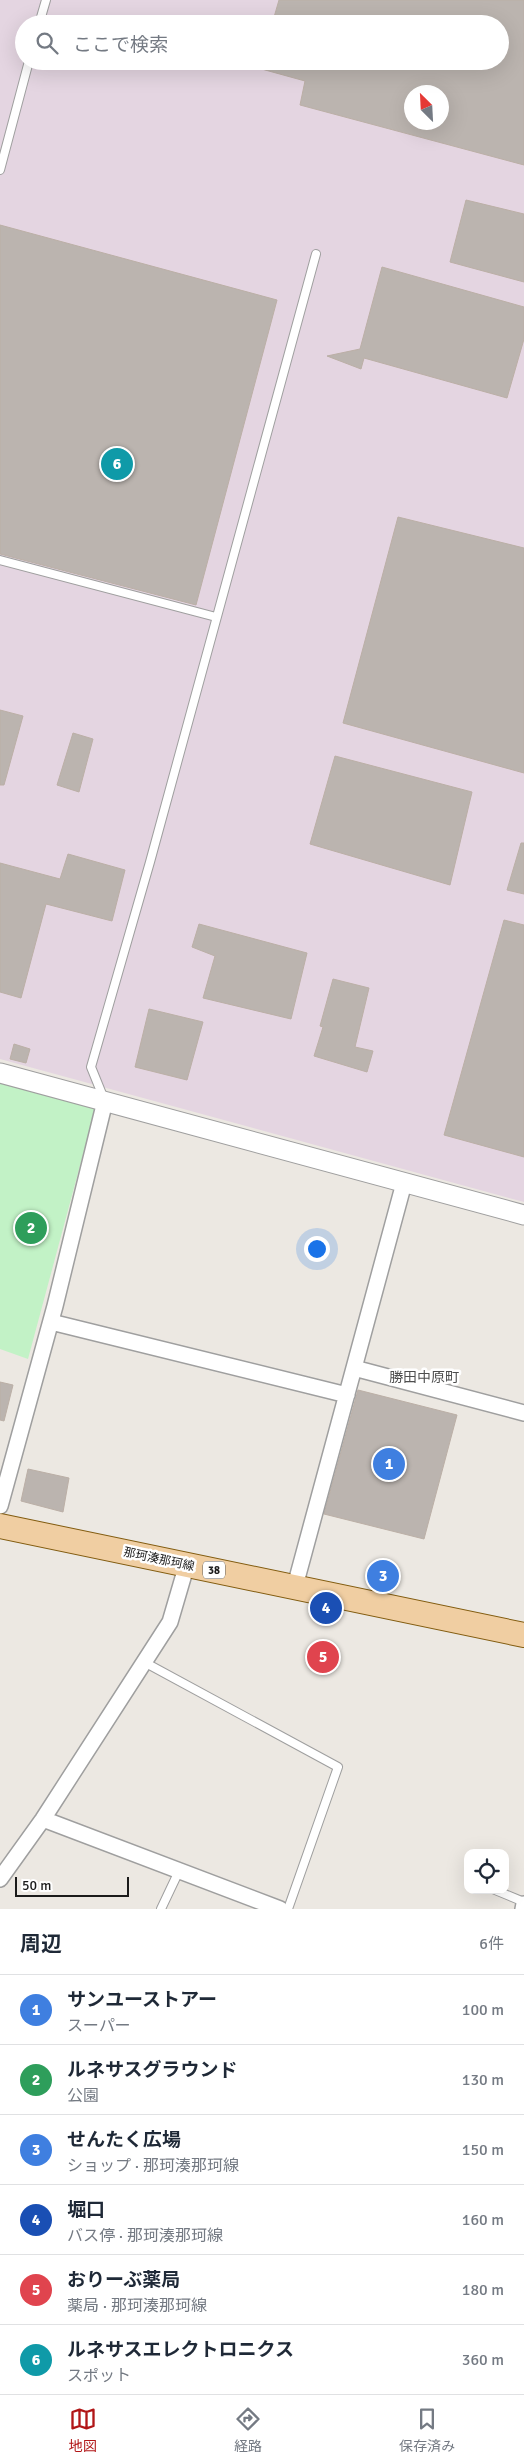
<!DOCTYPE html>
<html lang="ja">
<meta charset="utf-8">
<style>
:root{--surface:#fff;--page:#f2f2f3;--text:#1f2937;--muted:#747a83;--line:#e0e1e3;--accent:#b11617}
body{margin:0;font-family:Signika,"Noto Sans JP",sans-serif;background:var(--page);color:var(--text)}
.controls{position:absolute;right:15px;bottom:15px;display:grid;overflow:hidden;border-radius:10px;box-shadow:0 5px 20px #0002}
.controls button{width:45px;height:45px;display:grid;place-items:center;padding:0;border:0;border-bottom:1px solid var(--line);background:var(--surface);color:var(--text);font:25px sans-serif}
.compass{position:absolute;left:404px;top:85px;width:45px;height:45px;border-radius:50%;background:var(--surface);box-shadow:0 5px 20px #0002;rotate:336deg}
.scale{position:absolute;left:15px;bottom:12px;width:114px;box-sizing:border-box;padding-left:5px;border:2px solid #1b1b1b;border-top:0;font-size:14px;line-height:18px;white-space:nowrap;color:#1b1b1b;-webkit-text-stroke:4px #fff;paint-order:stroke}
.you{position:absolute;left:316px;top:1248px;width:18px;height:18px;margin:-12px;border:4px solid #fff;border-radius:50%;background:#1a73e8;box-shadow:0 0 0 8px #1a73e833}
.badge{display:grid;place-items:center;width:32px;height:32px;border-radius:50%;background:var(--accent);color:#fff;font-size:16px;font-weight:700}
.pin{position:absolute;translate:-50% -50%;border:2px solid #fff;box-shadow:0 1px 5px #0006}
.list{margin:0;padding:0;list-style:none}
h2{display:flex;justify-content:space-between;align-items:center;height:65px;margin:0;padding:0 20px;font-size:21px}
h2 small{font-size:16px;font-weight:400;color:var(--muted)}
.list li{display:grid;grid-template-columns:32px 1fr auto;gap:15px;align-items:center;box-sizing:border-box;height:70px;padding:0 20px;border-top:1px solid var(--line)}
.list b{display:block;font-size:19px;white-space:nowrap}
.list p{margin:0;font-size:16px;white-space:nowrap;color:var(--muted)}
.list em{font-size:16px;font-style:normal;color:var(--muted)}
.icon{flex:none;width:28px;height:28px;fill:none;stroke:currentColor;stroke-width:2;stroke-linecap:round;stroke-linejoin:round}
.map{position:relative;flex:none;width:524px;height:1909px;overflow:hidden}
.search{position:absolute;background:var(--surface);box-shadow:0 5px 20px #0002;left:15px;right:15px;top:15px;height:55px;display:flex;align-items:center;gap:12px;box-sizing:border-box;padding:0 18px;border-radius:28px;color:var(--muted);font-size:19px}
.sheet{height:485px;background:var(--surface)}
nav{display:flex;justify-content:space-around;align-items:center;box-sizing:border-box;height:70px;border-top:1px solid var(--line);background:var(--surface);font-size:14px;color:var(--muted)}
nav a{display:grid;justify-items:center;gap:2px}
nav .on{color:var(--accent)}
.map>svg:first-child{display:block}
.industrial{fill:#e4d5e1;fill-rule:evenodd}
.park{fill:#c2f2c6}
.building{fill:#bbb4af;stroke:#bbafa6;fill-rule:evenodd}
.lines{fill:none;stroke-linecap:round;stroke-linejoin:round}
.service-casing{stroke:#9f9f9f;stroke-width:10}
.minor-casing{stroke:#9f9f9f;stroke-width:18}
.tertiary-casing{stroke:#9f9f9f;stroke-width:21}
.primary-casing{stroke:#825c10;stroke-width:26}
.service{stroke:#fff;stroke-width:8}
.minor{stroke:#fff;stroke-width:15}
.tertiary{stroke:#fff;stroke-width:19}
.primary{stroke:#f0cea2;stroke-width:24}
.labels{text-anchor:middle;stroke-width:5;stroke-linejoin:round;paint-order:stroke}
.shield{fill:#fff;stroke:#5f5f5f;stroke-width:1}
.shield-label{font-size:11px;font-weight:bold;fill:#1b1b1b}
.street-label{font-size:12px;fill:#1b1b1b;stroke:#fff}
.neighbourhood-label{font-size:14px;fill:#4e4e4e;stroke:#fff}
</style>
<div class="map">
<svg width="524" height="1909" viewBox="0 0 524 1909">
<rect width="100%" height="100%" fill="#ece8e2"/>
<path class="industrial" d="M0,0H524V1202L0,1059ZM24,24H500V61H24ZM412,92H442V122H412Z"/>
<path class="park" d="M0,1081L96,1106L28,1359L0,1349Z"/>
<path class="building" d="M279,0H524V165L300,105L305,81L247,65V61H500V24H272ZM412,92H442V122H412Z
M466,200L524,214V282L450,262Z
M0,225L277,300L196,605L0,554Z
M382,267L524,307V339L507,398L364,358L361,369L327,356L360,349Z
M398,517L524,548V773L343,723Z
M0,710L23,716L4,785H0Z
M73,733L93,739L79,792L57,785Z
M335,756L472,792L450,885L310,844Z
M521,843H524V894L507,890Z
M68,854L125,870L112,921L46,904L21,998L0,992V863L60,879Z
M504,920L524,925V1157L444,1135Z
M199,924L307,953L291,1019L203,998L215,956L192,947Z
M333,979L369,988L355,1047L373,1051L367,1072L314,1056L323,1027L320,1026Z
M149,1009L203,1022L187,1080L135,1067Z
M14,1044L30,1049L26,1063L10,1059Z
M0,1382L13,1385L4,1421L0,1420Z
M358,1390L457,1415L424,1539L324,1514Z
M28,1469L69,1478L63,1512L21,1501Z"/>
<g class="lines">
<defs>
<path id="service" d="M39,24L46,0
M0,170L29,61
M0,560L216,617
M104,1099L91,1067L150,862L316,254
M144,1662L338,1767L288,1909
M495,1890L524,1902
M161,1909L179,1871"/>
<path id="minor" d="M51,1322L347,1395
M354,1368L524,1413
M0,1506L55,1306L105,1101
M295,1586L404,1183
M43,1819L280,1909
M0,1879L43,1819L170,1622L187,1564
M523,1909L524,1904"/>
<path id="tertiary" d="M0,1073L524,1215"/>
<path id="primary" d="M0,1526L524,1635"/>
</defs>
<use href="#service" class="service-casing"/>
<use href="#minor" class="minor-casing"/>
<use href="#tertiary" class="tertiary-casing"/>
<use href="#primary" class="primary-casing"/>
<use href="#service" class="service"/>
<use href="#minor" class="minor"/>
<use href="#tertiary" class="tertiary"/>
<use href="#primary" class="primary"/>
</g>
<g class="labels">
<rect class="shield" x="203" y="1561.5" width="22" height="17" rx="4"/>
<g class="shield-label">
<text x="214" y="1574">38</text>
</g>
<g class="street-label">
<text transform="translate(159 1559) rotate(12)" y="4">那珂湊那珂線</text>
</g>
<g class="neighbourhood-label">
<text x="424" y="1382">勝田中原町</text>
</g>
</g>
</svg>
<div class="controls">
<button><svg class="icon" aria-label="locate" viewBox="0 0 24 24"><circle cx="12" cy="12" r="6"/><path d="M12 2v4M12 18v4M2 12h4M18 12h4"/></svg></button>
</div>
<svg class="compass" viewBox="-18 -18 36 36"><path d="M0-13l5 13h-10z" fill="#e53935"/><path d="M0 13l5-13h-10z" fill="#747a83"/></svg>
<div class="scale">50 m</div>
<div class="you"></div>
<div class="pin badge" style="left:389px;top:1464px;background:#3f7fe0">1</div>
<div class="pin badge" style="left:31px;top:1228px;background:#2e9e5b">2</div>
<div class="pin badge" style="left:383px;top:1576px;background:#3f7fe0">3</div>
<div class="pin badge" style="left:326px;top:1608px;background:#1a4fb4">4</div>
<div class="pin badge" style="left:323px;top:1657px;background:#e0444e">5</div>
<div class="pin badge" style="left:117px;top:464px;background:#0f9aa8">6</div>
<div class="search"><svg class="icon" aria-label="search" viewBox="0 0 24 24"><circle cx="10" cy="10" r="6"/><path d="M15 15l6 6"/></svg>ここで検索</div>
</div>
<section class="sheet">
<h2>周辺<small>6件</small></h2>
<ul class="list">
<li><span class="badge" style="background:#3f7fe0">1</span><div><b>サンユーストアー</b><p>スーパー</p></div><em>100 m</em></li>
<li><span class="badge" style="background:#2e9e5b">2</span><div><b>ルネサスグラウンド</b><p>公園</p></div><em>130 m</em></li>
<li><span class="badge" style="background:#3f7fe0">3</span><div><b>せんたく広場</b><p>ショップ · 那珂湊那珂線</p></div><em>150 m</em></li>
<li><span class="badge" style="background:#1a4fb4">4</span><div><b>堀口</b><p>バス停 · 那珂湊那珂線</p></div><em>160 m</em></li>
<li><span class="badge" style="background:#e0444e">5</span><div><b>おりーぶ薬局</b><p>薬局 · 那珂湊那珂線</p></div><em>180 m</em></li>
<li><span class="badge" style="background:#0f9aa8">6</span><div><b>ルネサスエレクトロニクス</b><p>スポット</p></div><em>360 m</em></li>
</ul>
</section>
<nav>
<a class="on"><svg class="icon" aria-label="map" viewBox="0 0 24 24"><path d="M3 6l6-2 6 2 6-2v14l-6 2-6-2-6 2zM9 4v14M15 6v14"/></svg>地図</a>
<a><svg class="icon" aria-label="directions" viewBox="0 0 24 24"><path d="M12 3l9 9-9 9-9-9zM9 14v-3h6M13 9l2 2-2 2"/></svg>経路</a>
<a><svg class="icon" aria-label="saved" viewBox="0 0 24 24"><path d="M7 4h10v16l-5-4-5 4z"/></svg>保存済み</a>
</nav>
